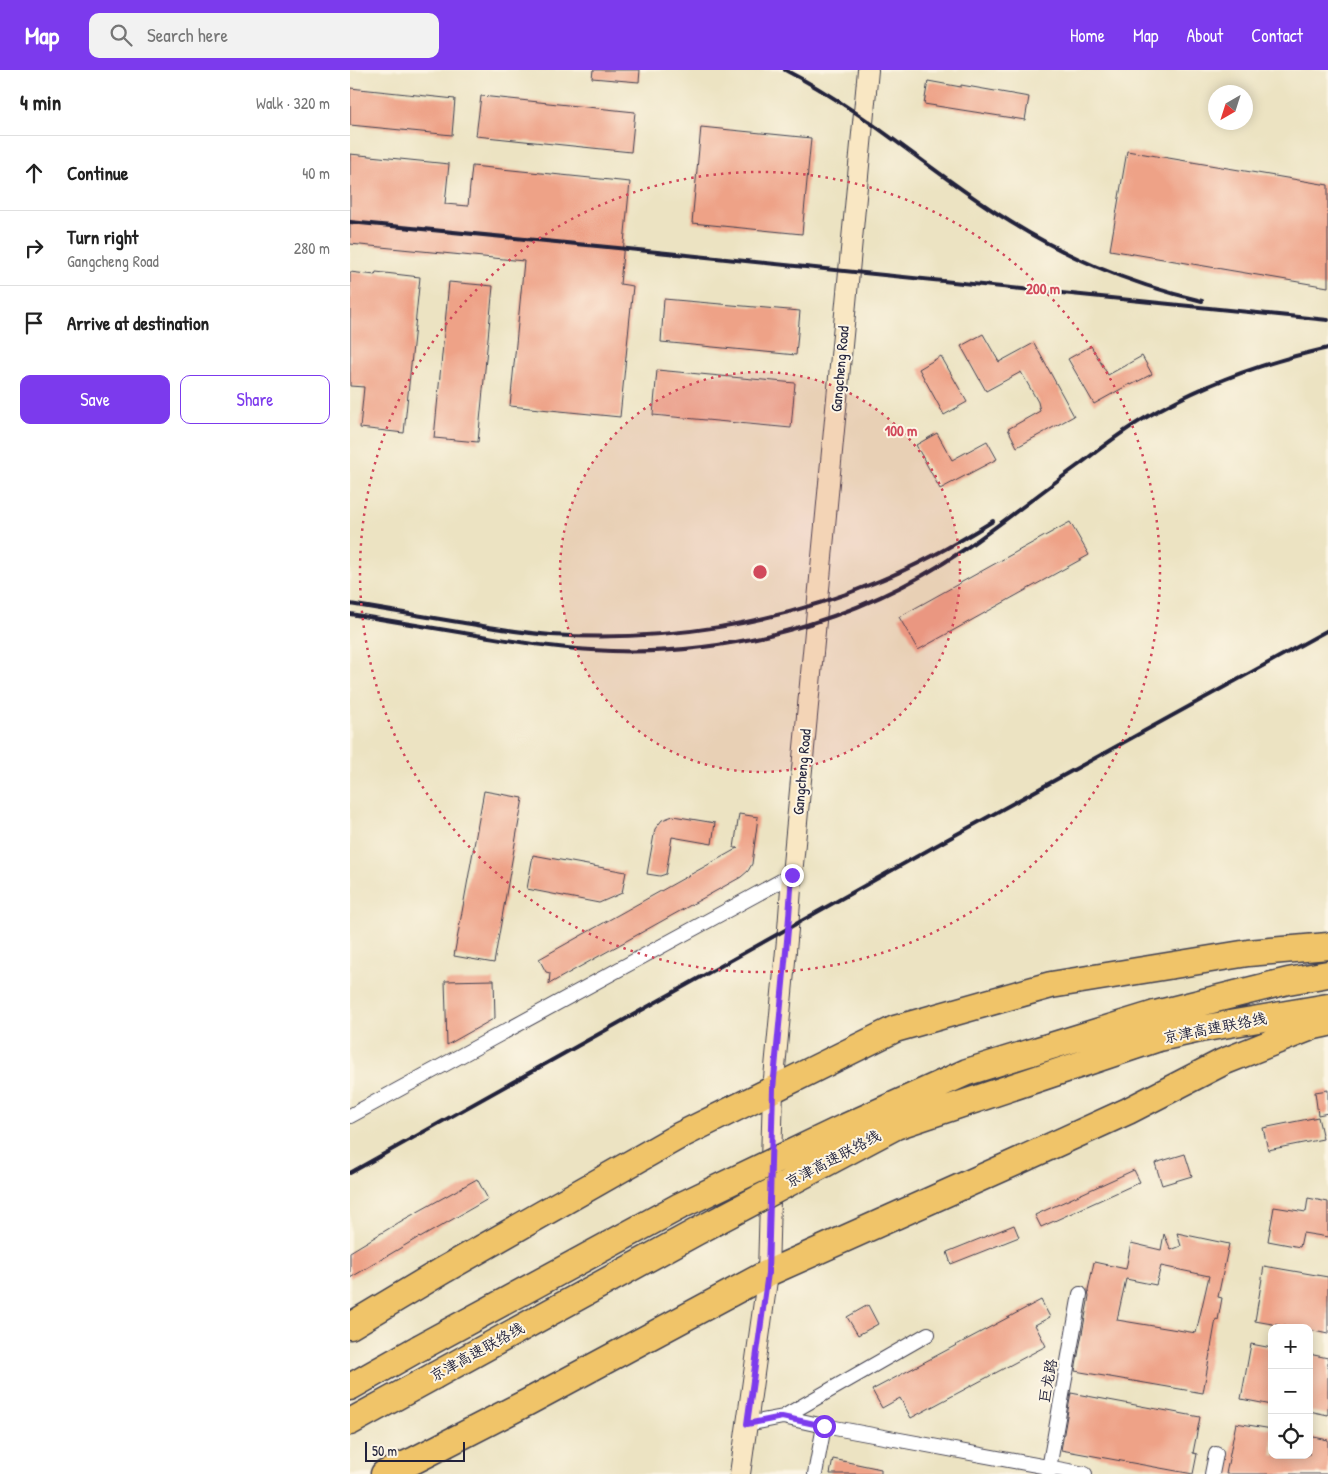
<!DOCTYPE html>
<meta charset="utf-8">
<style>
:root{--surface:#fff;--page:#f2f2f2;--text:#222;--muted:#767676;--line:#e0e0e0;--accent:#7c3aed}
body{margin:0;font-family:"Patrick Hand","LXGW WenKai TC",sans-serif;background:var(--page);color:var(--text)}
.controls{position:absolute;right:15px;bottom:15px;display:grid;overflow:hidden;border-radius:10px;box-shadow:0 2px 12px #0003}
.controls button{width:45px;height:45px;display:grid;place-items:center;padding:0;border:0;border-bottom:1px solid var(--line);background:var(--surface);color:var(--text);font:25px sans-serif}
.compass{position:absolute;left:858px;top:15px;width:45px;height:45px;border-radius:50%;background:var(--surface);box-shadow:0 2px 12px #0003;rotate:219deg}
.scale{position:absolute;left:15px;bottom:12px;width:100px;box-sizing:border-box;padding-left:5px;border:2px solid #22223b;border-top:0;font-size:14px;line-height:18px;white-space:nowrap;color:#22223b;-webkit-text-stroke:4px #fcf5e5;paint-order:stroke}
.stop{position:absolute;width:15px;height:15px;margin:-11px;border:4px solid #7c3aed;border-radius:50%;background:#fff}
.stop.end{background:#7c3aed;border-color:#fff;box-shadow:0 1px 5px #0008}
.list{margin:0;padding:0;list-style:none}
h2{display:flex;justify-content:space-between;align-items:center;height:65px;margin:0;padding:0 20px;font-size:21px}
h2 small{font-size:16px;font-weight:400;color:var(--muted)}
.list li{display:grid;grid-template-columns:32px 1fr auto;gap:15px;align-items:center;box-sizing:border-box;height:75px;padding:0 20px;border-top:1px solid var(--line)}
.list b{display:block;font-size:19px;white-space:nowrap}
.list p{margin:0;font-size:16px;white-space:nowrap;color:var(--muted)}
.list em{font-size:16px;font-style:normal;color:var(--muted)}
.actions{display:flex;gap:10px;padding:15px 20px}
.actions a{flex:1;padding:11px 0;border:1px solid var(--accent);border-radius:10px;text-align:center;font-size:18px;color:var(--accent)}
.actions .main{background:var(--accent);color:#fff}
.icon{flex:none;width:28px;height:28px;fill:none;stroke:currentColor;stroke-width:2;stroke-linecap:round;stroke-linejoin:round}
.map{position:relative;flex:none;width:978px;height:1404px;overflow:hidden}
header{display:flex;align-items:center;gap:30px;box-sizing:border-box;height:70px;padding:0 25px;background:var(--accent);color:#fff}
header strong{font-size:24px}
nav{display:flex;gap:28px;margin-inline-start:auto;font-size:18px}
.search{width:350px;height:45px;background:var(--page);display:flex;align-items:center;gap:12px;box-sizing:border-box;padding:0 18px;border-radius:10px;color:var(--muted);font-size:19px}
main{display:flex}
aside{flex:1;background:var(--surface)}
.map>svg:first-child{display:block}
.building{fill:#eea287;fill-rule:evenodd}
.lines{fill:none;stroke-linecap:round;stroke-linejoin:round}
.street-casing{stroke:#403f4f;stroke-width:16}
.secondary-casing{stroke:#403f4f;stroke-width:22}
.highway-casing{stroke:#403f4f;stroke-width:29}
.street{stroke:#fff;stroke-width:14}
.secondary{stroke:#f9e7c3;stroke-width:20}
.highway{stroke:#f0c469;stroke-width:26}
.rail{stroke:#22223b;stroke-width:4}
.highway-bridge-casing{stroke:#403f4f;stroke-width:29;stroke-linecap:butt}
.highway-bridge{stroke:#f0c469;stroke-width:26}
.route{stroke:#7c3aed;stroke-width:6}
.ring{fill:none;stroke:#d1495b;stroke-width:2.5;stroke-dasharray:2.5 5}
.labels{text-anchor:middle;stroke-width:4;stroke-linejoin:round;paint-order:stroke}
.street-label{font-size:15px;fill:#22223b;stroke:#fcf5e5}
.centre{fill:#d1495b;stroke:#fcf5e5;stroke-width:2.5}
.ring-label{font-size:15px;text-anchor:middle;font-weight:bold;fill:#d1495b;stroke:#fcf5e5;stroke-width:4;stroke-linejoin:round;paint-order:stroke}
</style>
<header>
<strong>Map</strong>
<div class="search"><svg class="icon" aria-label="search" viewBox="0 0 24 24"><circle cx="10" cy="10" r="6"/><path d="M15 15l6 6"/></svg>Search here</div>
<nav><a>Home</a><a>Map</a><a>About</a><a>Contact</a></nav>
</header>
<main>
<aside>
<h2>4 min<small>Walk · 320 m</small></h2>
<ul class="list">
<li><svg class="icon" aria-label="ahead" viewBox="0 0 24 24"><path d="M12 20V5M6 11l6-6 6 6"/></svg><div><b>Continue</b></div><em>40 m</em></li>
<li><svg class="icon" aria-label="right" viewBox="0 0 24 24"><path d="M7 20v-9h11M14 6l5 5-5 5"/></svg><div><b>Turn right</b><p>Gangcheng Road</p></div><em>280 m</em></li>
<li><svg class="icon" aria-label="arrive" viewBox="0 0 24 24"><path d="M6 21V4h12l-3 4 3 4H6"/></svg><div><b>Arrive at destination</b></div></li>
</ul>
<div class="actions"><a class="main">Save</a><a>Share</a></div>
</aside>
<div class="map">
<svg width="978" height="1404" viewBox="0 0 978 1404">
<rect width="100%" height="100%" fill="#fcf5e5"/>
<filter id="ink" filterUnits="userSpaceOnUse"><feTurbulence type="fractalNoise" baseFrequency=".02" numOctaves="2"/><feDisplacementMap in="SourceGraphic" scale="10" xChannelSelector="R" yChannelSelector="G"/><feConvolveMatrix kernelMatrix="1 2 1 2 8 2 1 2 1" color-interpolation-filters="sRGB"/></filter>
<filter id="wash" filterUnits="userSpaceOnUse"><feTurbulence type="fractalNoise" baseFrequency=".0096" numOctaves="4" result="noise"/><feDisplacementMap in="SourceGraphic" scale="20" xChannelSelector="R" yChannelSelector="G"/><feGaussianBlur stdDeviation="1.12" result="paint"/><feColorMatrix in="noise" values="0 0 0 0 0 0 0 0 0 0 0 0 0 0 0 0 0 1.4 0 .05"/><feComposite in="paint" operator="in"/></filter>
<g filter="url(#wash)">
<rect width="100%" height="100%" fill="#ece3c2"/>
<g id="blocks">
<path class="building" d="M243,0H290L289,12L242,8Z
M578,11L611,17V15L679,27L675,50L574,34Z
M0,18L105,29L102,65L0,55Z
M131,26L285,42L281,82L126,66Z
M351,57L461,68L452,164L342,153Z
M777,81L978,115V217L760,180Z
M0,84L99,94L95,134L118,136L122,96L280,112L270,214L283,216L270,347L160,336L174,191L0,174Z
M0,202L25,205L26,202L70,207L54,363L10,358L14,317L0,316Z
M99,212L143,216L128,372L84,368Z
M314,229L450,241L446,285L311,272Z
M633,264L649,292L684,273L724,346L667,377L658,359L690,341L688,332L671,302L636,321L611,276Z
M741,276L758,305L792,286L802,304L781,315L780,314L744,334L718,289Z
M591,286L617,332L594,345L569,299Z
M307,300L445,313L441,358L303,345Z
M587,363L602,390L637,371L647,389L590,419L566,375Z
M720,452L739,485L568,580L549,547Z
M134,721L173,728L144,893L104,886Z
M389,744L408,747L402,794L398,801L391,807L199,914L200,903L196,902L189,889L388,778H384Z
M323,746L365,753L362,774L322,767L316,804L310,806L297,804L305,759L312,750Z
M183,785L276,802L272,823L249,833L177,819Z
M144,910L145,948L97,975L95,911Z
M978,1020V1043L968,1045L965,1022Z
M968,1047L973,1069L918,1080L913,1058Z
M835,1084L842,1106L812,1115L805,1093Z
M784,1100L790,1112L691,1157L685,1145Z
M127,1109L138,1129L70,1168L69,1167L0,1208V1182L53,1150Z
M958,1128L978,1132V1167L953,1163L950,1177L918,1171L924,1137L956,1142Z
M664,1155L669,1167L601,1194L597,1182Z
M827,1163L879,1174L868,1227L872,1228L868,1250L866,1249L853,1323L725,1301L739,1226L738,1220L744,1192L776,1199L781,1173L811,1180L814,1164L821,1180L831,1176ZM811,1196L859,1206L846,1263L767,1250L776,1209L806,1215Z
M914,1196L978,1207V1264L959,1260V1258H945L905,1251Z
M691,1230L700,1247L685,1255L696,1276L561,1348L550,1328L532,1338L522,1320Z
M518,1235L528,1254L508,1265L497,1247Z
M901,1274L922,1278V1335L891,1329Z
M959,1284L978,1288V1345L959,1341Z
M721,1323L850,1347L843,1383L847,1384L843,1404L711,1380Z
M886,1353L922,1359V1385H959V1366L978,1370V1404H876Z
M483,1389L531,1399V1404H480Z"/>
</g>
</g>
<g filter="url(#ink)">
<use href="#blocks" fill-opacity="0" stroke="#403f4f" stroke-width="1"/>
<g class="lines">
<defs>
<path id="street" d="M0,1046L442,805
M433,1347L474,1356L735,1404
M397,1354L433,1347L578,1264
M465,1404L474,1356
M698,1404L730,1224
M862,1404L866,1384"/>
<path id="secondary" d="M390,1404L418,1203L423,1019L438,859L442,805L518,0"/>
<path id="highway" d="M805,944L938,911L978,904
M809,968L850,959L978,937
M0,1256L92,1201L329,1066L545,959L701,915L898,883L978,876
M0,1317L69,1278
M0,1352L84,1306
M34,1404L65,1390L178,1332L418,1203L664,1093L778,1041L873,992L964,956L978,953"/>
</defs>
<use href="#street" class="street-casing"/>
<use href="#secondary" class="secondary-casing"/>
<use href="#highway" class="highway-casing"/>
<use href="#street" class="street"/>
<use href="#secondary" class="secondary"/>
<use href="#highway" class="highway"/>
<path class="rail" d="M435,0C513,40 575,97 648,144C713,186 776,213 852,231
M0,152L278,179L978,250
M0,534C36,540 72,546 108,552C139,557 170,563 201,565C313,572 426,555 529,511C569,495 606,474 643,451
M0,544C42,551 84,558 126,565C164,571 203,578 242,580C372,589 507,553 615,479C654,452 691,422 730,394C751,378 772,361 795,348C851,315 915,292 978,278
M0,1103L598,769L978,560"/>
<defs>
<path id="highway-bridge" d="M69,1278L330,1136L493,1058L617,1002L805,944
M84,1306L346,1162L546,1056L809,968"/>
</defs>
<use href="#highway-bridge" class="highway-bridge-casing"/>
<use href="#highway-bridge" class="highway-bridge"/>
</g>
</g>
<g class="lines" filter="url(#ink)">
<path class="route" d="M442,805L438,860L423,1019L418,1203L397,1354L432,1347L474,1356"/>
</g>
<circle cx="410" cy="502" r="200" fill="#d1495b" fill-opacity=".12"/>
<g class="ring">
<circle cx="410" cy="502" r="200"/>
<circle cx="410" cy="502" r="400"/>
</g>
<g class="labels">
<g class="street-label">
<text transform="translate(490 299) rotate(-85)" y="5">Gangcheng Road</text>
<text transform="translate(452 702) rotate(-85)" y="5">Gangcheng Road</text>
<text transform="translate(865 958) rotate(-11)" y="5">京津高速联络线</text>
<text transform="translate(483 1089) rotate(-28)" y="5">京津高速联络线</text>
<text transform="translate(127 1282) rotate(-29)" y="5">京津高速联络线</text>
<text transform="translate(698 1311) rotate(-80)" y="5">巨龙路</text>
</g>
</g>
<circle cx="410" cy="502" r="8" class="centre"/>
<g class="ring-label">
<text x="693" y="224">200 m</text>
<text x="551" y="366">100 m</text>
</g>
</svg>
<div class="controls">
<button>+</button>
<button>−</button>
<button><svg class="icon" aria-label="locate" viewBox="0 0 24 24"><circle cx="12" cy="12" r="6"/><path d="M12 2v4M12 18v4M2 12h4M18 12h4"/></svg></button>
</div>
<svg class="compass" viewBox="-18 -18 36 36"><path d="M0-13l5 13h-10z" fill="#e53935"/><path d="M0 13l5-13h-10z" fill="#767676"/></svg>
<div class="scale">50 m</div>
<div class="stop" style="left:474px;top:1356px"></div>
<div class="stop end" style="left:442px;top:805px"></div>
</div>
</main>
